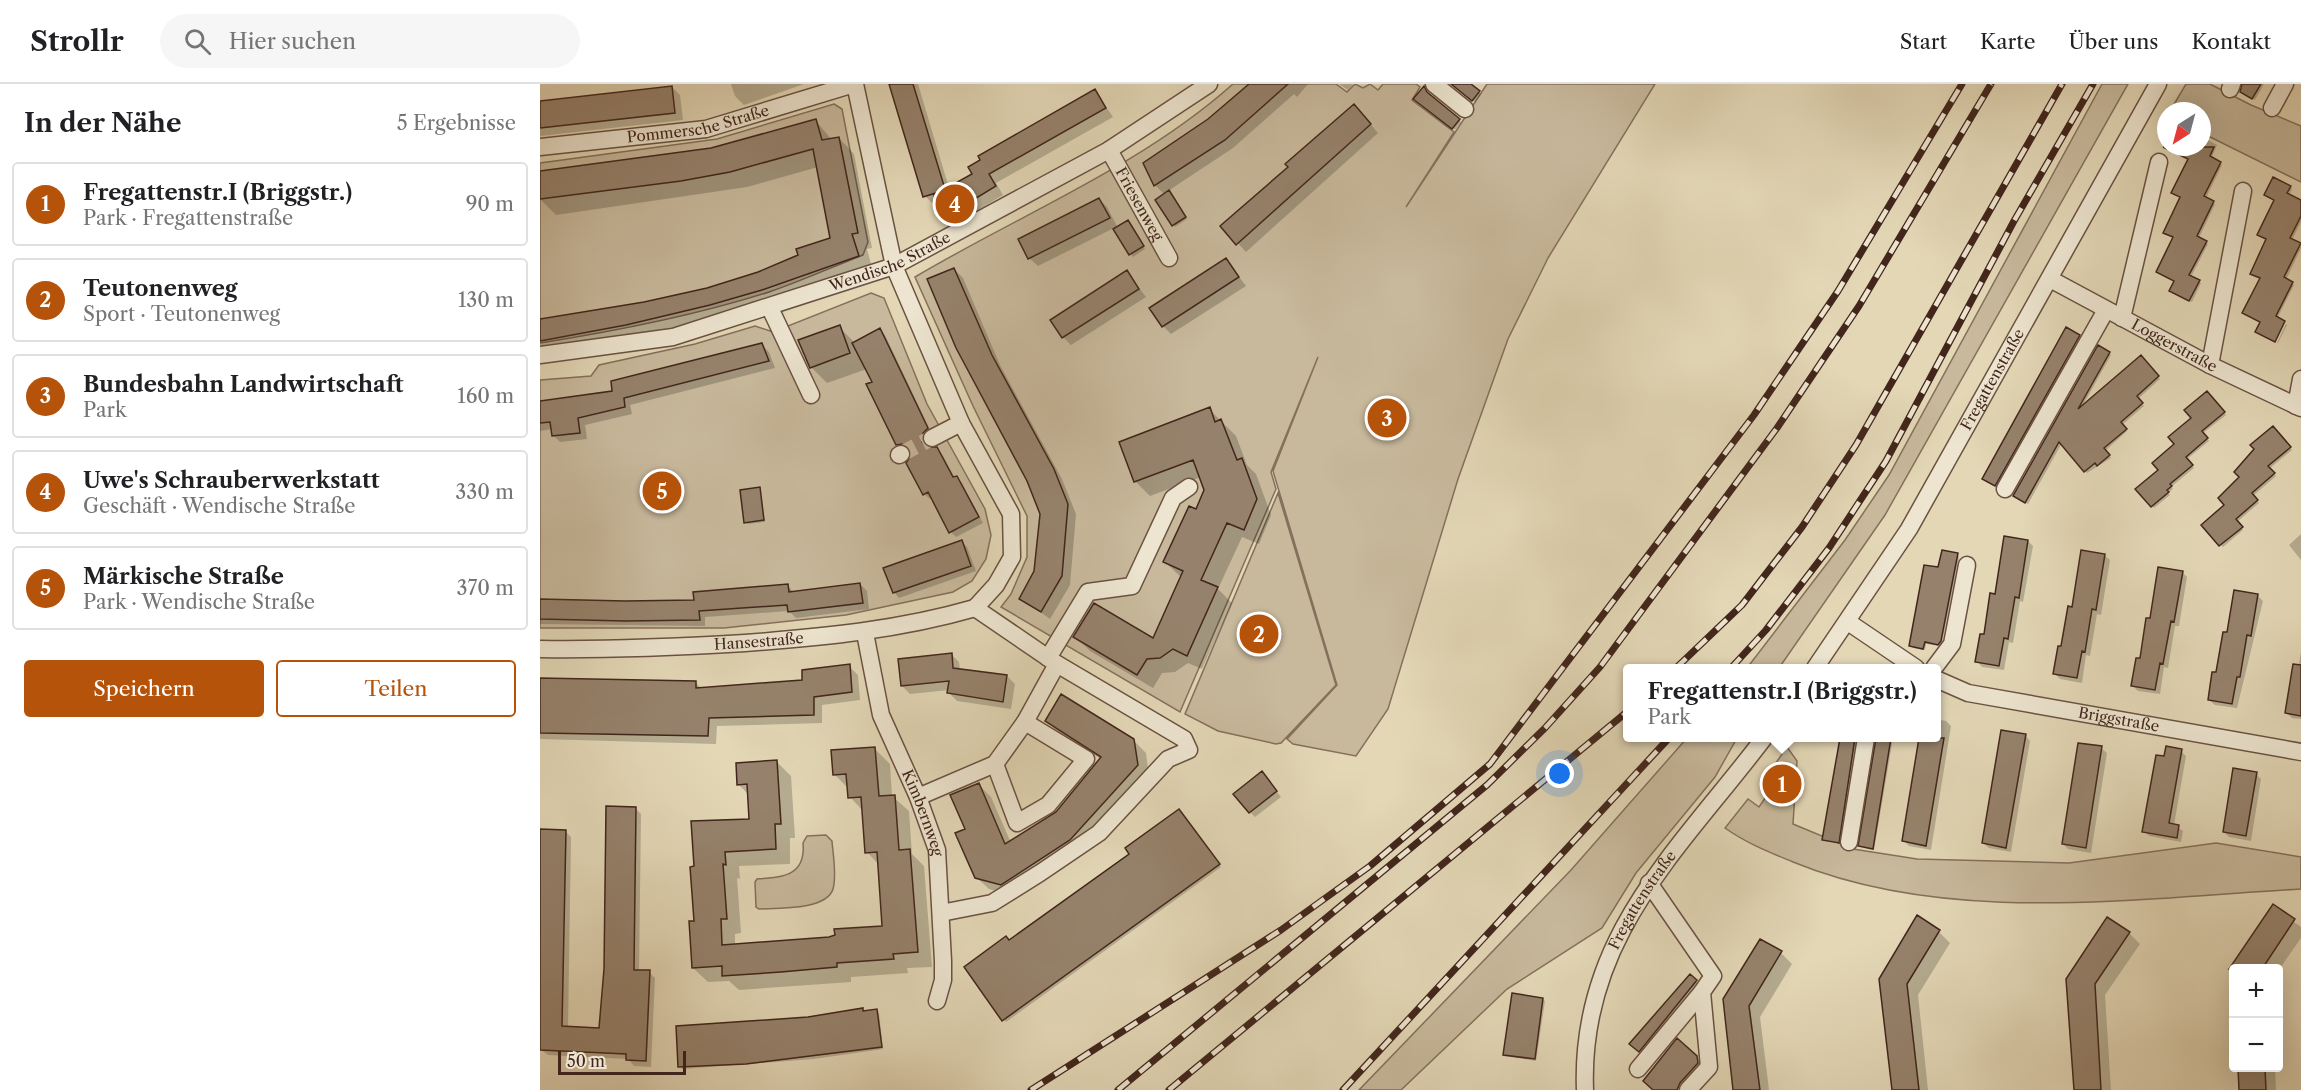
<!DOCTYPE html>
<html lang="de">
<meta charset="utf-8">
<style>
:root{--surface:#fff;--page:#f6f6f6;--text:#202124;--muted:#757577;--line:#e0e0e0;--accent:#b45309}
body{margin:0;font-family:"Libre Caslon Text",serif;background:var(--page);color:var(--text)}
.controls{position:absolute;right:18px;bottom:18px;display:grid;overflow:hidden;border-radius:6px;box-shadow:0 6px 24px #0002}
.controls button{width:54px;height:54px;display:grid;place-items:center;padding:0;border:0;border-bottom:2px solid var(--line);background:var(--surface);color:var(--text);font:30px sans-serif}
.compass{position:absolute;left:1617px;top:18px;width:54px;height:54px;border-radius:50%;background:var(--surface);box-shadow:0 6px 24px #0002;rotate:216deg}
.scale{position:absolute;left:18px;bottom:15px;width:128px;box-sizing:border-box;padding-left:6px;border:3px solid #42261c;border-top:0;font-size:16px;line-height:21px;white-space:nowrap;color:#42261c;-webkit-text-stroke:4px #ede5d0;paint-order:stroke}
.you{position:absolute;left:1020px;top:690px;width:21px;height:21px;margin:-15px;border:4px solid #fff;border-radius:50%;background:#1a73e8;box-shadow:0 0 0 9px #1a73e833}
.badge{display:grid;place-items:center;width:39px;height:39px;border-radius:50%;background:var(--accent);color:#fff;font-size:20px;font-weight:700}
.pin{position:absolute;translate:-50% -50%;border:3px solid #fff;box-shadow:0 2px 6px #0006}
.popup{position:absolute;left:1083px;top:580px;width:318px;height:78px;box-sizing:border-box;display:grid;place-content:center;border-radius:6px;background:var(--surface);filter:drop-shadow(0 2px 4px #0005);font-size:20px;white-space:nowrap;color:var(--muted)}
.popup b{font-size:22px;color:var(--text)}
.popup::after{content:'';position:absolute;left:50%;top:100%;margin-left:-12px;border:12px solid transparent;border-top-color:var(--surface)}
.list{margin:0;padding:0;list-style:none}
h2{display:flex;justify-content:space-between;align-items:center;height:78px;margin:0;padding:0 24px;font-size:26px}
h2 small{font-size:20px;font-weight:400;color:var(--muted)}
.list li{display:grid;grid-template-columns:39px 1fr auto;gap:18px;align-items:center;box-sizing:border-box;height:84px;margin:0 12px 12px;padding:0 12px;border:2px solid var(--line);border-radius:6px}
.list b{display:block;font-size:22px;white-space:nowrap}
.list p{margin:0;font-size:20px;white-space:nowrap;color:var(--muted)}
.list em{font-size:20px;font-style:normal;color:var(--muted)}
.actions{display:flex;gap:12px;padding:18px 24px}
.actions a{flex:1;padding:14px 0;border:2px solid var(--accent);border-radius:6px;text-align:center;font-size:21px;color:var(--accent)}
.actions .main{background:var(--accent);color:#fff}
.icon{flex:none;width:33px;height:33px;fill:none;stroke:currentColor;stroke-width:2;stroke-linecap:round;stroke-linejoin:round}
.map{position:relative;flex:none;width:1761px;height:1006px;overflow:hidden}
header{display:flex;align-items:center;gap:36px;box-sizing:border-box;height:84px;padding:0 30px;background:var(--surface);border-bottom:2px solid var(--line)}
header strong{font-size:28px}
nav{display:flex;gap:33px;margin-inline-start:auto;font-size:21px}
.search{width:420px;height:54px;background:var(--page);display:flex;align-items:center;gap:15px;box-sizing:border-box;padding:0 21px;border-radius:33px;color:var(--muted);font-size:22px}
main{display:flex}
aside{flex:1;background:var(--surface)}
.map>svg:first-child{display:block}
.green{fill:#c8b99c;stroke:#85705c;stroke-width:1.5}
.shadow{fill:#0003}
.building{fill:#96826c;stroke:#42261c;stroke-width:1.5}
.lines{fill:none;stroke-linecap:round;stroke-linejoin:round}
.minor-tunnel{stroke:#c3b497;stroke-width:16;stroke-dasharray:16 8;stroke-linecap:butt}
.minor-casing{stroke:#6a5242;stroke-width:19}
.minor{stroke:#ede5d0;stroke-width:16}
.rail-casing{stroke:#42261c;stroke-width:7}
.rail{stroke:#ede5d0;stroke-width:4.5;stroke-dasharray:14;stroke-linecap:butt}
.labels{text-anchor:middle;stroke-width:4.5;stroke-linejoin:round;paint-order:stroke}
.street-label{font-size:15px;fill:#42261c;stroke:#ede5d0}
</style>
<header>
<strong>Strollr</strong>
<div class="search"><svg class="icon" aria-label="search" viewBox="0 0 24 24"><circle cx="10" cy="10" r="6"/><path d="M15 15l6 6"/></svg>Hier suchen</div>
<nav><a>Start</a><a>Karte</a><a>Über uns</a><a>Kontakt</a></nav>
</header>
<main>
<aside>
<h2>In der Nähe<small>5 Ergebnisse</small></h2>
<ul class="list">
<li><span class="badge">1</span><div><b>Fregattenstr.I (Briggstr.)</b><p>Park · Fregattenstraße</p></div><em>90 m</em></li>
<li><span class="badge">2</span><div><b>Teutonenweg</b><p>Sport · Teutonenweg</p></div><em>130 m</em></li>
<li><span class="badge">3</span><div><b>Bundesbahn Landwirtschaft</b><p>Park</p></div><em>160 m</em></li>
<li><span class="badge">4</span><div><b>Uwe's Schrauberwerkstatt</b><p>Geschäft · Wendische Straße</p></div><em>330 m</em></li>
<li><span class="badge">5</span><div><b>Märkische Straße</b><p>Park · Wendische Straße</p></div><em>370 m</em></li>
</ul>
<div class="actions"><a class="main">Speichern</a><a>Teilen</a></div>
</aside>
<div class="map">
<svg width="1761" height="1006" viewBox="0 0 1761 1006">
<rect width="100%" height="100%" fill="#e3d7b6"/>
<filter id="stains"><feTurbulence type="fractalNoise" baseFrequency=".00333" numOctaves="4"/><feColorMatrix values="0 0 0 0 .2 0 0 0 0 .09 0 0 0 0 .02 0 0 0 .5 -.17"/></filter>
<radialGradient id="worn" r=".72"><stop offset=".6" stop-color="#630" stop-opacity="0"/><stop offset="1" stop-color="#630" stop-opacity=".3"/></radialGradient>
<path class="green" d="M693,0H796L807,8L815,0L823,4L830,0L838,6L843,0H876L880,3L872,16L914,48L866,123L947,0H1115L1008,174L968,255L918,395L848,625L816,672L753,660L747,655L797,601L733,387L778,273L731,388L736,405L640,628L461,523L471,510L487,473V432L433,322L375,193C481,130 600,83 693,0Z
M1562,0H1588L1345,431L1239,584H1207L1305,456L1349,391Z
M1646,0H1670L1711,21L1761,42V98L1662,49V27H1630Z
M294,20L302,25L328,158L323,171C292,183 261,197 229,208C154,232 77,247 0,259V79L177,55Z
M331,209L344,214L387,320L445,425L451,451L446,475L432,497L413,508L306,531L184,544H0V296L51,292L59,281L155,260L215,242L233,248Z
M738,409L796,601L741,659L736,660L678,647L645,630Z
M1147,654H1197L1175,693L1096,789L1062,844L967,905L861,1006H819L1031,786Z
M1247,663L1257,677L1253,740L1313,765L1377,775L1529,779L1676,759L1761,773V805C1596,814 1409,842 1253,778C1229,768 1206,759 1185,744L1208,715L1219,723L1232,704L1224,696Z
M286,751L292,757C293,771 297,791 293,805C287,826 238,824 219,825L216,823L215,798L217,795C243,793 266,792 263,759L267,752Z"/>
<path class="shadow" d="M191,0H264L204,21L195,12Z
M351,0H378L409,104L555,7L573,33L456,99L463,111L421,136L399,119L393,120L385,112Z
M710,0H768L757,13L754,10L693,64L628,107L647,135L635,143L625,111L615,101L605,79L669,36Z
M799,0H813L808,6Z
M910,0H928L941,10L935,18Z
M1703,0H1724L1715,16L1704,10Z
M132,3L140,11L143,36L0,52V18Z
M889,11L921,38L915,46L878,17Z
M822,30L838,49L706,168L682,142L750,83Z
M276,37L292,56L299,54L314,70L332,164L327,165L333,187L186,236L0,268V237L68,226L167,205L218,189L260,172L291,155L278,83L207,103L16,131L0,115V88L171,66Z
M1662,53L1677,61L1671,75L1682,81L1666,114L1675,120L1659,154L1668,160L1651,193L1661,199L1652,218L1633,209L1634,154L1627,150L1642,114L1635,111L1649,75L1642,63H1662Z
M1750,103L1752,105L1749,112L1761,118V138L1752,156L1760,160L1761,164L1746,196L1754,201L1737,235L1743,238L1734,258L1717,248L1721,239L1704,229L1721,195L1714,191L1728,156L1721,153Z
M559,115L567,123L578,144L590,140L605,165L593,173L574,144L498,182L489,174Z
M686,176L706,202L631,250L623,242Z
M414,185L423,194L460,281L522,395L536,430L530,501L510,535L481,514L496,487L501,430Z
M587,188L606,213L531,261L523,253Z
M1746,240L1747,241L1738,259H1737Z
M299,243L315,259L340,246L345,251L392,350L388,354L387,365H397L402,370L415,394L422,399L443,439L416,453L411,448L393,413L390,415L384,410L371,366L363,365L358,360L327,285L287,299L271,283Z
M1538,252L1540,254L1458,403L1446,397Z
M222,261L229,268L235,284L90,321L92,330L45,341L47,355L20,358L13,351L12,345L0,347V318L74,309Z
M1569,269L1571,271L1542,323L1601,273L1620,295L1598,315L1604,322L1582,341L1587,347L1565,367L1571,374L1547,389L1522,359L1488,420L1477,414Z
M1667,309L1686,331L1663,349L1669,357L1647,375L1654,384L1631,403L1633,405L1628,409L1630,411L1614,424L1597,405L1620,386Z
M669,325L696,352L707,381L716,390L731,431L719,460L702,453L678,505L692,519L662,585L648,579L635,588L622,589L613,604L550,567L535,552L614,556L642,494L625,478L657,427L665,406L661,393L610,412L596,398L581,359Z
M1733,344L1752,366L1729,385L1736,392L1713,412L1719,419L1697,438L1703,446L1683,463L1663,441L1686,421L1701,393Z
M219,404L225,438L208,440L206,438Z
M1761,450V476L1749,461Z
M1488,457L1493,462L1483,518L1480,517L1473,559L1469,558L1464,586L1442,583L1437,577L1456,512Z
M422,458L427,463L436,487L359,514L354,508Z
M1417,471L1419,473L1402,560L1401,562L1386,560L1385,566L1373,564L1371,562L1400,485Z
M1564,471L1570,476L1561,531L1557,530L1550,572L1546,571L1542,599L1520,595L1515,590L1533,524Z
M1642,488L1647,493L1639,542H1635L1628,584L1624,583L1620,610L1598,607L1593,602L1612,536Z
M320,500L327,507L329,525L256,534L249,527L165,533V542L0,540V516L85,519L155,517L248,502L254,509Z
M1717,511L1723,517L1697,624L1675,621L1669,616L1688,550Z
M1761,568V635L1752,634L1747,629L1755,603Z
M411,570L419,578L420,586L467,592L475,600L471,625L417,617L409,609V606L370,610L362,602Z
M309,582L318,591L320,616L282,621V639L177,642L176,660L0,655V595L155,598L162,605L263,597Z
M1396,635L1406,637L1411,642L1391,766L1369,762L1364,757L1381,654H1396Z
M507,637L593,656L606,669L609,693L542,768L474,812L449,805L436,793L427,746L439,701L451,713L471,759L517,729L561,675L519,649Z
M1485,651L1490,657L1471,768L1449,764L1443,759Z
M1302,654H1318L1301,760L1284,755Z
M1338,654H1353L1334,766L1320,762Z
M1561,664L1567,669L1551,769L1528,765L1523,760Z
M335,665L350,680L352,712L369,727L372,770L384,782L392,883L367,884L368,889L311,893V898L199,906L189,897L168,898L153,884L156,839L152,784L211,737L209,711L198,700L236,677L251,692L255,754H250V780L199,782L200,795L197,794L201,849L195,850V862L289,855L344,843L339,781L327,768L323,727L310,713L309,705L294,690Z
M1641,667L1646,672L1634,741L1643,747L1641,758L1609,752L1604,747L1625,674Z
M1716,690L1721,695L1711,757L1689,753L1684,748Z
M727,695L741,713L715,733L710,728Z
M95,724L101,730L99,888H109L115,894L111,983L94,982L88,975L8,971L0,965V747H25L31,753L28,944L60,945Z
M641,729L681,783L466,938L464,936L469,858L591,770Z
M1733,823L1761,843V854L1738,887V884H1694V905L1692,884Z
M1399,848L1410,859L1378,911L1388,1006H1354L1340,895Z
M1589,849L1600,860L1565,911L1571,1006H1536L1528,895Z
M1241,869L1252,880L1220,933L1229,1006H1195L1184,915Z
M1150,892L1158,899L1102,969L1091,960Z
M1002,915L1005,917L996,977L967,972L965,970Z
M322,926L339,929L343,965L274,975L142,985L140,982L268,935Z
M1138,956L1159,976L1160,982L1141,1006H1115Z
M1699,984H1735L1736,1006H1701Z"/>
<path class="building" d="M349,0H373L405,105L432,90L428,83L440,76L438,72L555,5L566,24L449,90L456,102L412,129L398,121L394,111L399,108L383,113Z
M709,0H748L685,56L614,102L603,79L668,35Z
M911,0H931L940,7L932,17Z
M1702,0H1721L1712,15L1700,8Z
M132,2L135,29L0,44V17Z
M884,2L887,8L920,35L912,45L873,15Z
M814,20L831,40L696,161L680,142L748,83L745,80Z
M276,35L282,56L299,53L318,149L312,150L319,172L222,206L170,221L86,241L0,257V235L104,218L167,204L218,188L258,171L256,165L290,154L273,65L190,88L141,97L0,115V87L171,64Z
M1623,63H1674L1670,72L1681,78L1664,112L1674,117L1657,152L1667,157L1649,191L1660,196L1649,217L1629,207L1634,197L1616,188L1633,153L1623,149L1640,113L1631,109L1648,75Z
M1733,93L1751,102L1747,109L1761,116V132L1750,154L1761,159L1744,193L1753,198L1736,232L1745,237L1735,258L1715,248L1720,238L1702,229L1720,194L1710,190L1726,155L1717,151L1734,116L1724,111Z
M629,106L646,133L632,142L615,116Z
M559,114L570,134L488,175L478,155Z
M588,136L604,162L589,171L573,145Z
M686,174L699,193L622,243L609,224Z
M414,184L452,271L514,385L528,420L522,492L501,528L479,515L494,487L500,430L487,397L416,264L387,195Z
M587,186L599,205L522,254L510,236Z
M300,241L310,269L270,284L258,256Z
M1526,243L1540,251L1455,402L1442,395Z
M340,244L388,344L383,349L382,358L387,363H397L413,393L417,392L439,433L409,449L388,408L383,411L366,379L371,371L370,365L362,360L356,361L326,300L332,298L312,259Z
M222,259L229,277L84,314L85,323L38,334L40,349L12,352L10,338L0,339V317L72,307L71,297Z
M1558,261L1570,268L1538,325L1601,271L1619,292L1597,312L1603,319L1581,338L1587,345L1564,364L1570,371L1557,382L1555,379L1544,388L1519,358L1485,419L1473,412Z
M1667,307L1685,328L1662,347L1668,354L1646,373L1653,381L1630,400L1632,402L1627,406L1629,408L1611,423L1595,405L1618,386L1612,379L1634,360L1628,353L1651,334L1644,326Z
M670,323L675,338L681,335L697,376L702,374L717,415L704,446L687,439L661,496L678,503L647,572L633,565L620,574L607,575L597,591L533,553L554,519L613,554L643,487L623,478L649,422L656,425L664,406L653,376L594,398L579,358Z
M1733,342L1751,363L1728,382L1735,389L1712,409L1718,416L1696,435L1703,443L1679,462L1661,441L1684,421L1678,414L1699,393L1694,388L1714,365L1710,361Z
M220,403L224,436L204,439L200,406Z
M1464,452L1488,456L1479,514L1475,513L1468,555L1464,554L1459,582L1435,578L1440,550H1444L1450,509L1455,510Z
M422,456L431,482L353,509L343,484Z
M1402,466L1418,469L1401,557L1398,561L1385,558L1383,565L1369,562L1384,481L1398,483Z
M1541,466L1565,470L1556,526L1552,525L1545,568L1542,567L1537,594L1513,590L1518,562H1521L1528,522L1532,523Z
M1618,483L1643,487L1634,538L1631,537L1623,580L1620,579L1615,606L1591,602L1596,574H1600L1606,534H1610Z
M320,499L323,519L248,528L247,521L159,527L160,536L85,537L0,535V515L85,517L154,516L153,508L248,500L249,508Z
M1694,506L1718,510L1711,552L1707,551L1700,593H1697L1692,620L1668,616L1672,588H1676L1683,548H1687Z
M412,569L413,584L467,591L463,618L407,609L409,597L361,602L358,575Z
M310,580L312,608L274,613V631L169,634L168,652L0,649V594L156,597V604L262,596V586Z
M1753,580L1761,581V632L1745,629Z
M521,610L594,655L598,681L530,756L461,801L435,794L415,749L425,745L410,711L439,699L465,760L516,728L561,673L505,637Z
M1461,646L1486,650L1466,764L1442,759Z
M1300,654H1315L1299,759L1282,756Z
M1336,654H1351L1333,765L1318,762Z
M1379,654H1404L1386,762L1362,757Z
M1538,659L1562,662L1546,764L1522,760Z
M1626,662L1642,665L1629,739L1639,741L1637,754L1602,748L1616,671L1624,672Z
M335,663L339,712L355,711L359,766L370,765L378,868L353,870L354,875L297,879V883L241,888L182,892V882L152,884L149,837H154L150,783L154,782L151,737L209,735L207,700L197,701L196,679L237,676L241,740H235L236,765L185,768L186,781L183,780L187,835H181L182,861L289,853L295,851L294,845L342,842L337,768L325,769L321,713L308,714L306,690L293,691L291,666Z
M1693,684L1717,688L1706,752L1683,748Z
M722,687L737,707L709,729L693,710Z
M66,722L96,723L94,886H110L106,977L86,976V970L0,966V745L26,746L22,942L59,944L64,885Z
M639,725L680,780L462,937L424,883L466,852L469,856L589,770L585,764Z
M1733,820L1755,835L1722,885H1689Z
M1377,831L1400,846L1367,900L1379,1006H1352L1339,895Z
M1567,833L1590,848L1555,900L1561,1006H1534L1526,895Z
M1220,855L1242,867L1209,922L1220,1006H1193L1183,915Z
M1150,890L1157,896L1099,968L1089,960Z
M972,909L1003,914L995,975L963,971Z
M323,924V927L337,925L342,963L206,980L138,983L136,942L268,933Z
M1137,954L1157,972L1158,979L1140,999L1137,1006H1113L1103,997Z
M1698,984H1725L1726,1006H1699Z"/>
<g class="lines">
<path class="minor-tunnel" d="M361,370L392,354"/>
<defs>
<g id="minor">
<path d="M315,0L354,182L421,339L471,430L472,473L456,501L435,524"/>
<path d="M894,0L925,25"/>
<path d="M1690,5L1692,0"/>
<path d="M1732,24L1745,0"/>
<path id="s1" d="M0,63L166,45L314,0"/>
<path id="s2" d="M569,66L629,174"/>
<path id="s3" d="M1510,195L1670,281L1761,324"/>
<path d="M230,224L271,311"/>
<path d="M1582,234L1619,78"/>
<path id="s4" d="M0,271L133,253L354,182L569,66L669,0"/>
<path d="M1670,281L1703,107"/>
<path d="M1756,322L1761,295"/>
<path d="M392,354L421,339"/>
<path d="M359,371L361,370"/>
<path d="M1465,405L1566,226"/>
<path d="M1308,538L1376,584"/>
<path id="s5" d="M325,549L341,631L378,713L397,766L403,877V896L397,917"/>
<path id="s6" d="M0,565C69,566 137,563 205,559C284,553 359,546 435,524"/>
<path d="M508,574L548,508L592,502L633,414L649,403"/>
<path id="s7" d="M1275,584L1369,445L1618,0"/>
<path d="M1394,584L1412,560L1427,481"/>
<path id="s8" d="M1396,595L1428,609L1761,668"/>
<path d="M455,680L477,739L508,721L546,675L485,638"/>
<path d="M378,713L455,680L485,638L517,580"/>
<path d="M1309,758L1326,654"/>
<path d="M1109,799L1173,892L1162,908L1169,983L1148,1006"/>
<path d="M401,829L452,819L500,789L559,749L628,675L649,666L644,655L517,580L435,524"/>
<path d="M1098,985L1162,908"/>
<path id="s9" d="M1045,1006C1039,853 1140,765 1224,654"/>
</g>
</defs>
<use href="#minor" class="minor-casing"/>
<use href="#minor" class="minor"/>
<defs>
<path id="rail" d="M1136,584L1202,521L1262,443L1316,361L1522,0
M1191,584L1226,546L1289,464L1346,377L1474,137L1553,0
M491,1006L741,846L830,782L950,680L1214,331L1298,207L1422,0
M578,1006L947,701L1005,644L1060,583L1237,344L1319,222L1451,0
M629,1006L1088,627
M803,1006L1129,654"/>
</defs>
<use href="#rail" class="rail-casing"/>
<use href="#rail" class="rail"/>
</g>
<g class="labels">
<g class="street-label">
<text dy="5" stroke="none"><textPath href="#s1" startOffset="160">Pommersche Straße</textPath></text>
<text dy="5" stroke="none"><textPath href="#s2" startOffset="62">Friesenweg</textPath></text>
<text dy="5" stroke="none"><textPath href="#s4" startOffset="364">Wendische Straße</textPath></text>
<text dy="5" stroke="none"><textPath href="#s3" startOffset="141">Loggerstraße</textPath></text>
<text dy="5" stroke="none"><textPath href="#s7" startOffset="339">Fregattenstraße</textPath></text>
<text dy="5" stroke="none"><textPath href="#s6" startOffset="219">Hansestraße</textPath></text>
<text dy="5" stroke="none"><textPath href="#s8" startOffset="188">Briggstraße</textPath></text>
<text dy="5" stroke="none"><textPath href="#s5" startOffset="190">Kimbernweg</textPath></text>
<text dy="5" stroke="none"><textPath href="#s9" startOffset="202">Fregattenstraße</textPath></text>
</g>
</g>
<rect width="100%" height="100%" filter="url(#stains)"/>
<rect width="100%" height="100%" fill="url(#worn)"/>
</svg>
<div class="controls">
<button>+</button>
<button>−</button>
</div>
<svg class="compass" viewBox="-18 -18 36 36"><path d="M0-13l5 13h-10z" fill="#e53935"/><path d="M0 13l5-13h-10z" fill="#757577"/></svg>
<div class="scale">50 m</div>
<div class="you"></div>
<div class="pin badge" style="left:1242px;top:700px">1</div>
<div class="popup"><b>Fregattenstr.I (Briggstr.)</b>Park</div>
<div class="pin badge" style="left:719px;top:550px">2</div>
<div class="pin badge" style="left:847px;top:334px">3</div>
<div class="pin badge" style="left:415px;top:120px">4</div>
<div class="pin badge" style="left:122px;top:407px">5</div>
</div>
</main>
